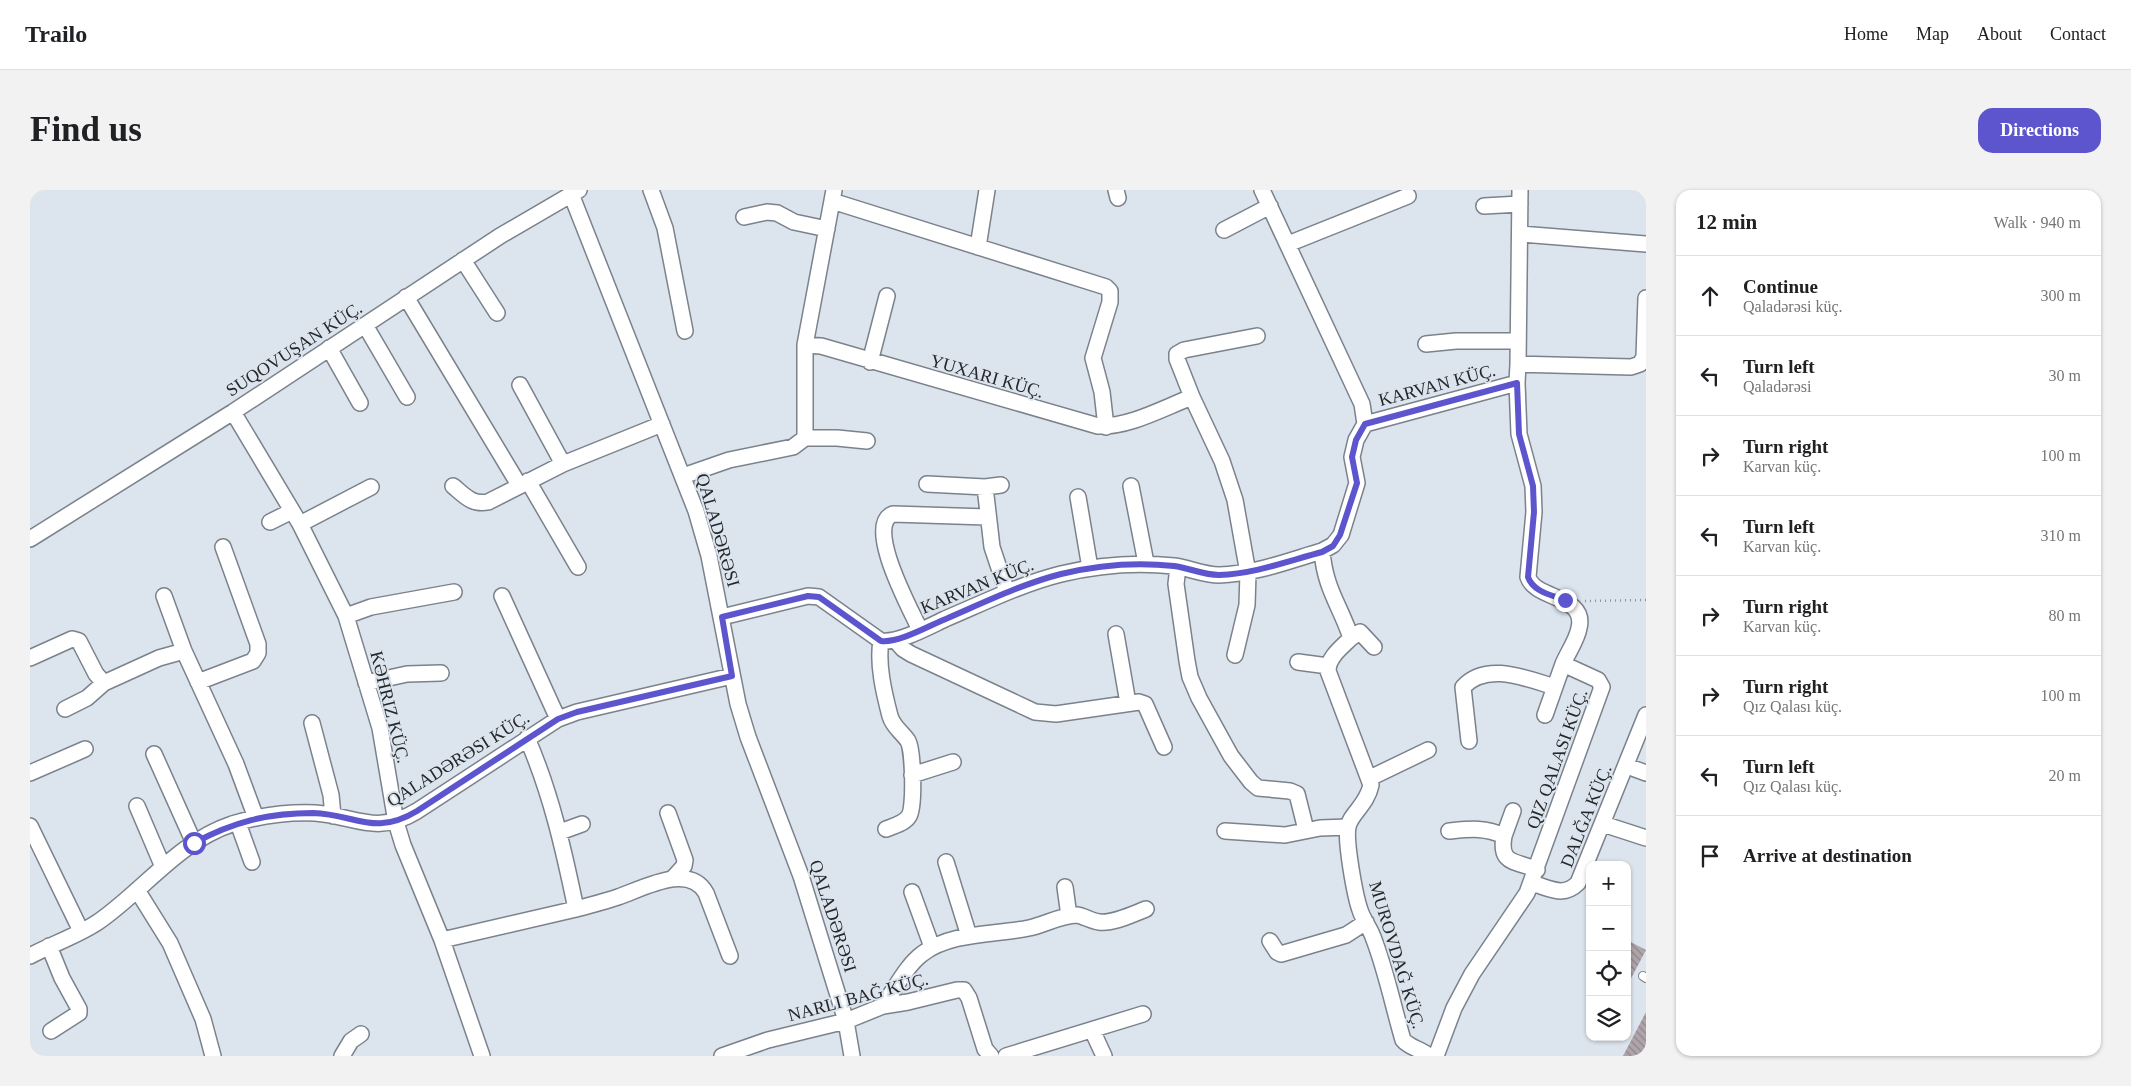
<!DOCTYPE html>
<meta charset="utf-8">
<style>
:root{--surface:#fff;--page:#f2f2f2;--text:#202124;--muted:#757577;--line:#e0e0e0;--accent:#5c55cd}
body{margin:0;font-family:Georgia,serif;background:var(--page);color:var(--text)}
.controls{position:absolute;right:15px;bottom:15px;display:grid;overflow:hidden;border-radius:10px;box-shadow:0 1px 4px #0004}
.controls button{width:45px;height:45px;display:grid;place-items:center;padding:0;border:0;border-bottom:1px solid var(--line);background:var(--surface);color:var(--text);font:25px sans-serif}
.stop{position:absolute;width:15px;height:15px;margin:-11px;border:4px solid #5c55cd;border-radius:50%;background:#fff}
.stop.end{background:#5c55cd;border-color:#fff;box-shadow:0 1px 5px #0008}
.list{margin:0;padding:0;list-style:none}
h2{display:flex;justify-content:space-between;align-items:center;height:65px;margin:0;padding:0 20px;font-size:21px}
h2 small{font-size:16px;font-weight:400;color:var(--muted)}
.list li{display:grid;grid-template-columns:32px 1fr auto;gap:15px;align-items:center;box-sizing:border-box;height:80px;padding:0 20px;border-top:1px solid var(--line)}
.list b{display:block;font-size:19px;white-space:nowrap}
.list p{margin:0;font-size:16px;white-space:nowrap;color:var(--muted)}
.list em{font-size:16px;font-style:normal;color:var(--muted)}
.icon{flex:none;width:28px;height:28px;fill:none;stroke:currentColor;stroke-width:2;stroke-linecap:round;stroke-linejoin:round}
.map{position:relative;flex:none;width:1616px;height:866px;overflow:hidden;border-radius:15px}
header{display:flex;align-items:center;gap:30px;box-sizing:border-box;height:70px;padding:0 25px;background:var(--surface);border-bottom:1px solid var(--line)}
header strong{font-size:24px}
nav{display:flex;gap:28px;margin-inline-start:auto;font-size:18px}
.intro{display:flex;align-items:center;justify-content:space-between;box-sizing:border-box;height:120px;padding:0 30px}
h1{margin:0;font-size:35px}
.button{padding:12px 22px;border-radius:15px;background:var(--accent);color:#fff;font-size:18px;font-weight:700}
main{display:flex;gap:30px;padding:0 30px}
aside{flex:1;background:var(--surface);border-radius:15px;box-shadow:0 1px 4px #0004}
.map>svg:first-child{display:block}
.building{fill:url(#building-back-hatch)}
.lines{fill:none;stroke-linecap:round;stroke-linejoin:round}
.lane-casing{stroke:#7b828b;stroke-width:10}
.street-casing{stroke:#7b828b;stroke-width:18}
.path{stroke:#8e939a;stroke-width:2.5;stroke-dasharray:1 4;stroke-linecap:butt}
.lane{stroke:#fff;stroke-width:8}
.street{stroke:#fff;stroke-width:15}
.route{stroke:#5c55cd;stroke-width:6}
.labels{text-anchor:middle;stroke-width:4;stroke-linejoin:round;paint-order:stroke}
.street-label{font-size:18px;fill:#25282b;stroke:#dce4ed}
</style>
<header>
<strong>Trailo</strong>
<nav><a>Home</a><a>Map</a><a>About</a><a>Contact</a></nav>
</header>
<div class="intro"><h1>Find us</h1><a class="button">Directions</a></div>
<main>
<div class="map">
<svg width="1616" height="866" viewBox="0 0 1616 866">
<defs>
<pattern id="building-back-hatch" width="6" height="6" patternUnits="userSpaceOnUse" patternTransform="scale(1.25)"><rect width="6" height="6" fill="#afa4aa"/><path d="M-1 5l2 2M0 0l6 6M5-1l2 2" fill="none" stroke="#8e868b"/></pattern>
</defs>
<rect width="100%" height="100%" fill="#dce4ed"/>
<path class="building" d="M1597,750L1616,760L1597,796Z
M1616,822V866H1593Z"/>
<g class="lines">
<defs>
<path id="lane" d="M1613,786L1616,788"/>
<path id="street" d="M621,0L635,38L655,141
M1086,0L1088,8
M1232,0L1332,214L1335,234
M541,4L666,321L679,366L708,514L718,547L771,686L816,831L822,866
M802,11L1076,97L1080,101V112L1063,168L1072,202L1076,237
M1454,16L1490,14
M714,27L737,22L747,23L764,32L797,39
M1194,40L1240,16
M1490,44L1616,54
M1258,54L1378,6
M948,57L957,0
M433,70L467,123
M376,107L489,295
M335,135L377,207
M1396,154L1426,151H1487
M775,155L804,0
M299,158L330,213
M840,172L857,106
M1488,174L1490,0
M490,195L533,274
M1162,207L1147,169V164L1154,160L1227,146
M203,222L270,334L316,426L350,538L366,632L373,655L412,750L452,866
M775,248H807L837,251
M653,286L699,270L763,257L775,248V155L791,156L1068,236C1100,237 1133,218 1162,207L1192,271L1205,310L1218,383L1217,415L1205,465
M498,291L548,377
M897,294L955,297L971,295
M423,296C435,306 442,315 458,312L533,274L632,234
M1101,296L1116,373
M955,297L962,357L977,402
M1048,307L1060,378
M240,332L262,321
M270,334L341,297
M0,349L203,222L470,46L549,0
M1292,361C1295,399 1310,415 1321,448C1312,457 1298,467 1298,481L1341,595C1337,615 1320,624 1318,637C1315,651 1325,706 1330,720C1333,730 1340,738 1343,747C1356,780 1363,816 1373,850C1380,858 1391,859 1399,866
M1148,377L1146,394L1157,471L1160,487L1169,508L1201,566L1221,592L1228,598L1260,601L1267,604L1276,640
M134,406L154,461L206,574L226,628
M472,406L528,529
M316,426L341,417L424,402
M692,427L778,406L789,407L851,451C869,453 898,437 915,429C953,413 991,394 1031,384C1068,375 1107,372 1144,376C1159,378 1174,385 1189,385C1225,384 1258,371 1292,361L1303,355L1311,345L1327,293L1322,267L1326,250L1335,234L1487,193L1488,174L1601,177L1610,174L1614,167L1616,108
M890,440C881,420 834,335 863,324L957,327
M1086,444L1098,513
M1321,448L1330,442L1344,457
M865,450L873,459L881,464L1005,522L1026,524L1109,512L1115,514L1134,557
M851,451C847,474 854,503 860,526C863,537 872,542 878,551C883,560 885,617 879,626C875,633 864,636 856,639
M0,468L42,449L49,451L66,484L74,493L129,468L154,461
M1268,472L1298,476
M168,492L223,471L228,463V454L193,357
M336,493L377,484L411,483
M35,519L57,508L74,493
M1515,525L1533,474
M282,533L301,605L303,626
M1439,551L1433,497C1457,471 1497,489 1525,497
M124,564L164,653
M1597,576L1616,583
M0,583L55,559
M882,585L923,572
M1340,588L1398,560
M107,616L133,677
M638,623L655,670L654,676L643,688
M208,633L222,672
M1573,634L1616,648
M0,636L51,741
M1195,641L1255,645L1290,638L1318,637
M1419,641C1440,639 1455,637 1474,646C1469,675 1485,670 1507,680
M530,642L552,634
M1474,646L1483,621
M916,672L939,746
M1501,693C1520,698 1533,708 1548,693L1616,525
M1035,697L1039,726
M107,700L140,753L173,829L183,866
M882,702L902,757
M546,719C560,715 574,712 588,707C612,699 659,672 676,703L700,766
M412,750L546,719C534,661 521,603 497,548
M1240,751L1247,762L1251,764L1316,745L1336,732
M19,756L32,788L49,819V823L21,841
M0,766C22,754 47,746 68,732C113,701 148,652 202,634C228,626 258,622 285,623C326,626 346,646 387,621L528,529L547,522L702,486
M853,816C865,799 876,776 892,764C920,742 965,745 999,738C1014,735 1031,725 1047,725C1054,726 1061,731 1069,732C1083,734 1103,724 1116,719
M1062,840L1074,866
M312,866L321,851L331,844
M692,866L738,850L816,831L853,816L878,812L927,800H934L939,808L955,859L961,866
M976,866L1113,824
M1406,866L1424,818L1442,784L1497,703L1572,497L1568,490L1533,474C1538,462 1547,450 1549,438C1557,405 1505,410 1498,387L1504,322L1503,296L1489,244L1487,193"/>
</defs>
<use href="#lane" class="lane-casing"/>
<use href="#street" class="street-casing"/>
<path class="path" d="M1555,411L1616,410"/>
<use href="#lane" class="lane"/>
<use href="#street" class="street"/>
</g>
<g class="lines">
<path class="route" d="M164,653C203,632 238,623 283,623C325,624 344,647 387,621L528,529L547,522L702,486L692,427L778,406L789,407L851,451C870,453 900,435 918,428C955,412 992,394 1031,384C1068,375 1107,372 1144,376C1159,378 1174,385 1189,385C1224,384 1258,371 1292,362L1303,356L1310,345L1327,293L1322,267L1326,250L1335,234L1487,193L1489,244L1503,296L1504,322L1498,387C1503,402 1522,405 1535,410"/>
</g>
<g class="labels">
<g class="street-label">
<text transform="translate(264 159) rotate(-33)" y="6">SUQOVUŞAN KÜÇ.</text>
<text transform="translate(957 186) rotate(16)" y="6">YUXARI KÜÇ.</text>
<text transform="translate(1407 195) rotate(-15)" y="6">KARVAN KÜÇ.</text>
<text transform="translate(688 340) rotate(74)" y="6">QALADƏRƏSI</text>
<text transform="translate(947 396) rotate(-22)" y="6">KARVAN KÜÇ.</text>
<text transform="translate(360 517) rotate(76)" y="6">KƏHRIZ KÜÇ.</text>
<text transform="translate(428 569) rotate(-32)" y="6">QALADƏRƏSI KÜÇ.</text>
<text transform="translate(1527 569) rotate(-70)" y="6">QIZ QALASI KÜÇ.</text>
<text transform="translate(1556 626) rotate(-68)" y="6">DALĞA KÜÇ.</text>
<text transform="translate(803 726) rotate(72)" y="6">QALADƏRƏSI</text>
<text transform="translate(1367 765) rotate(73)" y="6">MUROVDAĞ KÜÇ.</text>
<text transform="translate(828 807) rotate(-15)" y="6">NARLI BAĞ KÜÇ.</text>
</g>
</g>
</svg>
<div class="controls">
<button>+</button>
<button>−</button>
<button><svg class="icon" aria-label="locate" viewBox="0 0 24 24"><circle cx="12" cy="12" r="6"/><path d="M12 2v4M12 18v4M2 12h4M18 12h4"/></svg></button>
<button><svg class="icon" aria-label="layers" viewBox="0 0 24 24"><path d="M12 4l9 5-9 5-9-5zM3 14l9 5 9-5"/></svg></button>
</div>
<div class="stop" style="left:164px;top:653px"></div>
<div class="stop end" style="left:1535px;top:410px"></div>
</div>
<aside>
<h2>12 min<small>Walk · 940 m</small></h2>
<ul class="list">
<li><svg class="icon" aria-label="ahead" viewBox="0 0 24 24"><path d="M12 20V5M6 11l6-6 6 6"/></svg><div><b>Continue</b><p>Qaladərəsi küç.</p></div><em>300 m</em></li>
<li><svg class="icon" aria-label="left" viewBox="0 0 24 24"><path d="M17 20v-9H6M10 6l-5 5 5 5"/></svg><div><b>Turn left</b><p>Qaladərəsi</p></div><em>30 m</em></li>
<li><svg class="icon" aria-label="right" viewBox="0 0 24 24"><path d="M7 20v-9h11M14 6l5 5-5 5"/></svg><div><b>Turn right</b><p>Karvan küç.</p></div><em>100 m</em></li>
<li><svg class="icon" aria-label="left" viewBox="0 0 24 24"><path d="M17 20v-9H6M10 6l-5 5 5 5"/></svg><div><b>Turn left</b><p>Karvan küç.</p></div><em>310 m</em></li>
<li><svg class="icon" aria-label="right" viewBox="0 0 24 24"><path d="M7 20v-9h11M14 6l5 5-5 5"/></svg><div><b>Turn right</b><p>Karvan küç.</p></div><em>80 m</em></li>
<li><svg class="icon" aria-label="right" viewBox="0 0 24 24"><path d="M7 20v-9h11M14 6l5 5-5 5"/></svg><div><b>Turn right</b><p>Qız Qalası küç.</p></div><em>100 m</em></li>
<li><svg class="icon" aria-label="left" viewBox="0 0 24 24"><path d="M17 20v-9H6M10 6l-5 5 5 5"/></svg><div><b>Turn left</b><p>Qız Qalası küç.</p></div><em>20 m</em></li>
<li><svg class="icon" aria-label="arrive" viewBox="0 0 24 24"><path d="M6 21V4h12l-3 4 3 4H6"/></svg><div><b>Arrive at destination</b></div></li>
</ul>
</aside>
</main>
